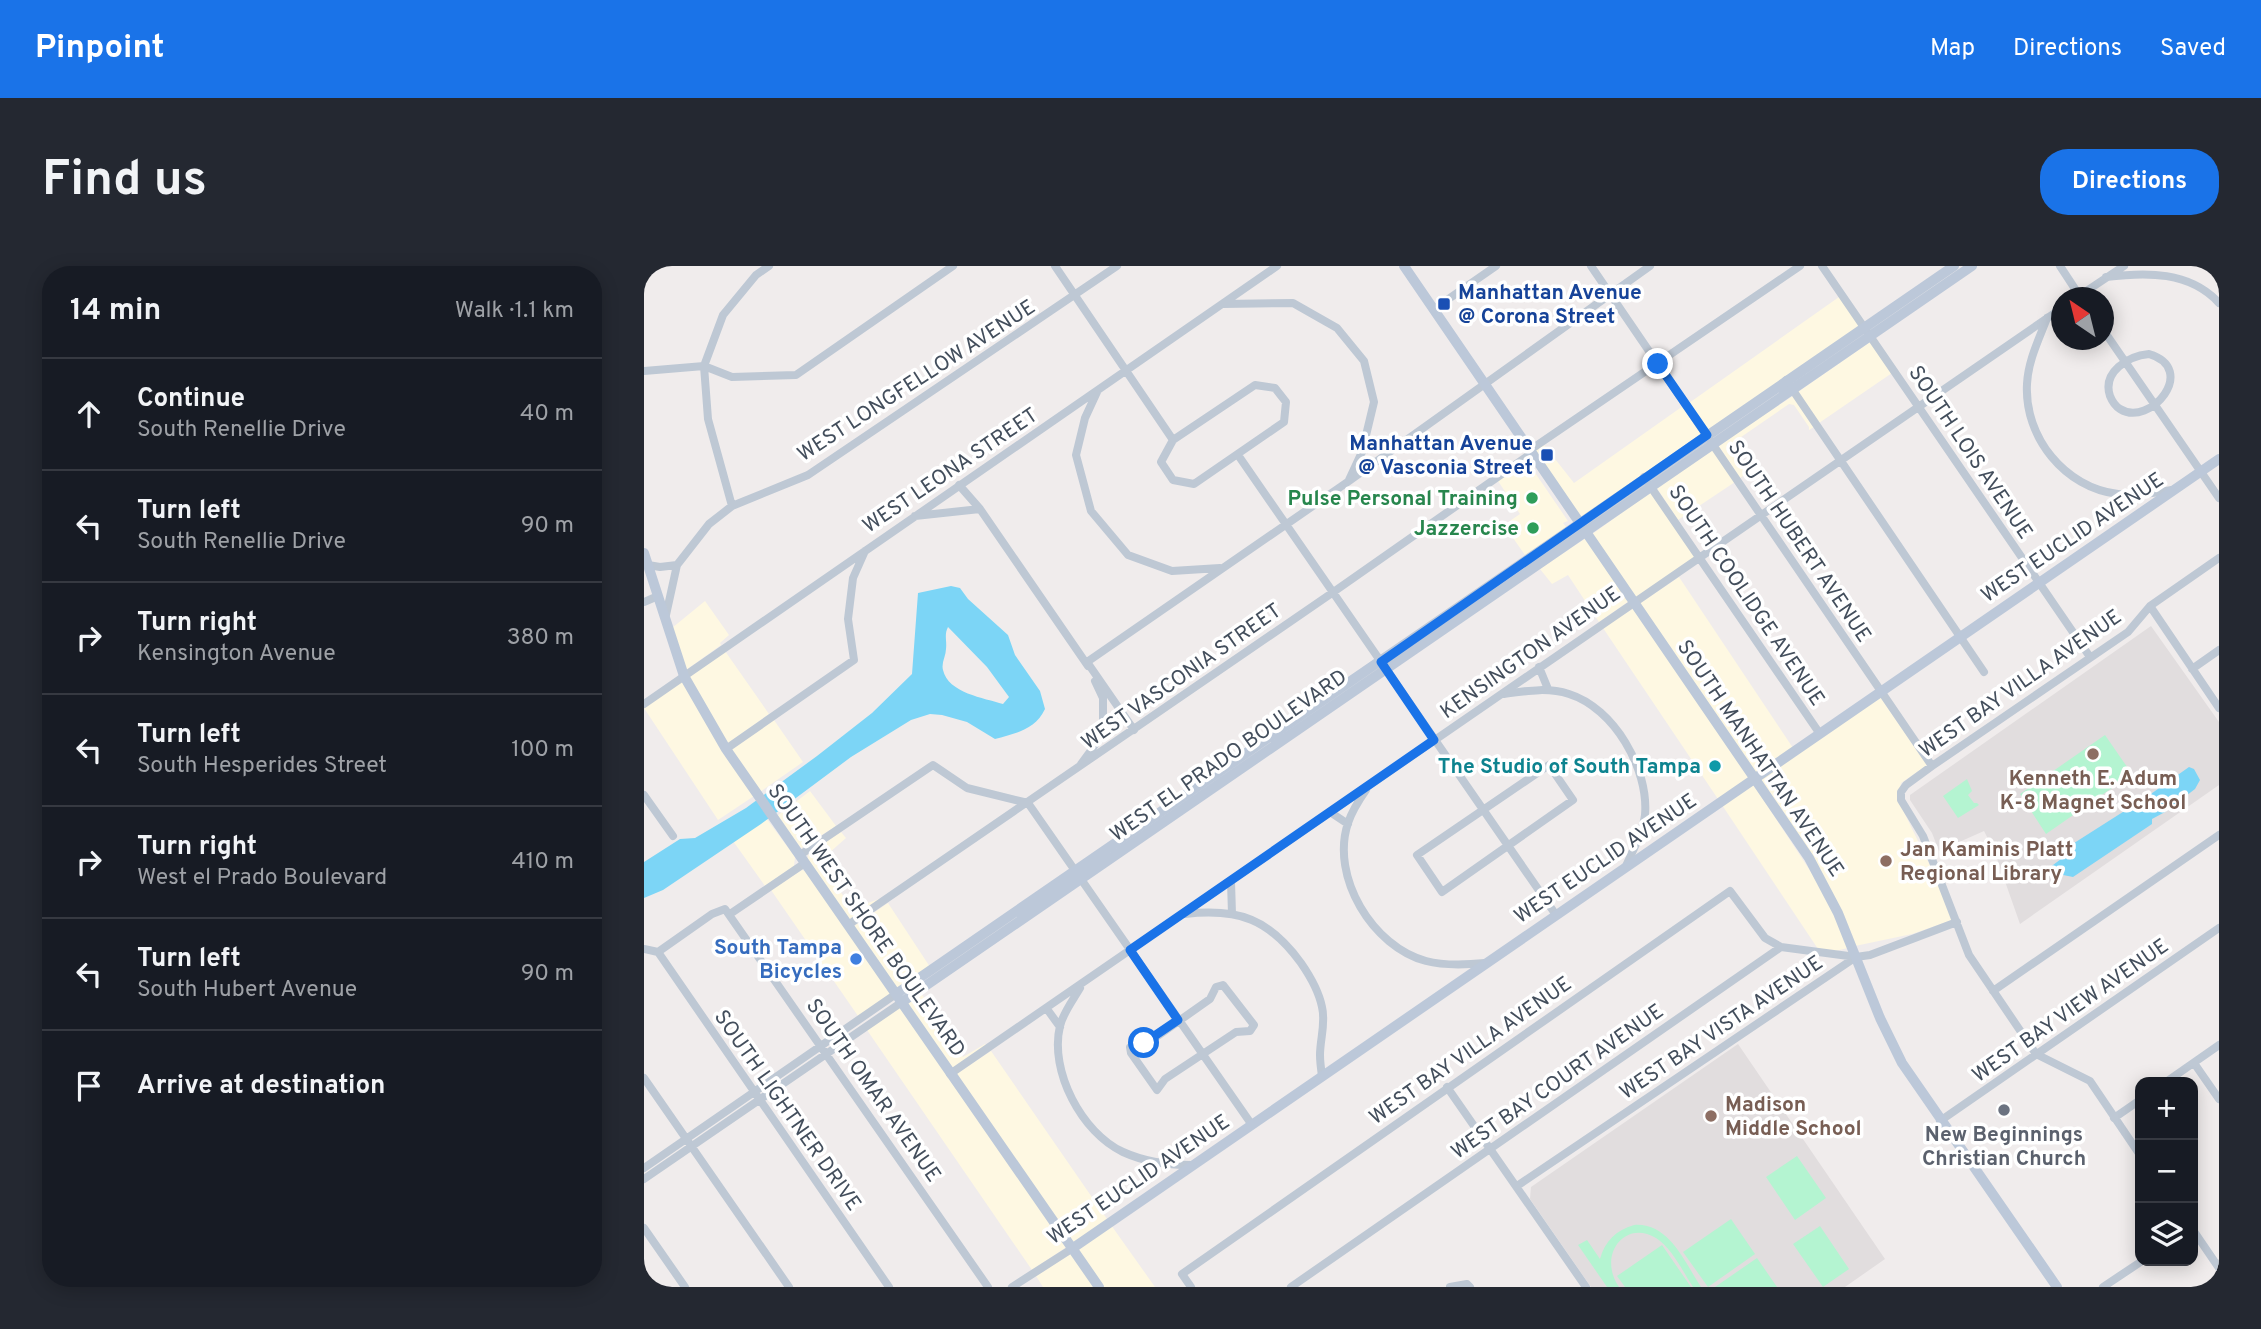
<!DOCTYPE html>
<meta charset="utf-8">
<style>
:root{--surface:#171b24;--page:#242831;--text:#f1f3f6;--muted:#9ea1a6;--line:#363941;--accent:#1a73e8}
body{margin:0;font-family:Overpass,sans-serif;background:var(--page);color:var(--text)}
.controls{position:absolute;right:21px;bottom:21px;display:grid;overflow:hidden;border-radius:14px;box-shadow:0 4px 18px #0003}
.controls button{width:63px;height:63px;display:grid;place-items:center;padding:0;border:0;border-bottom:2px solid var(--line);background:var(--surface);color:var(--text);font:35px sans-serif}
.compass{position:absolute;left:1407px;top:21px;width:63px;height:63px;border-radius:50%;background:var(--surface);box-shadow:0 4px 18px #0003;rotate:325deg}
.stop{position:absolute;width:21px;height:21px;margin:-16px;border:5px solid #1a73e8;border-radius:50%;background:#fff}
.stop.end{background:#1a73e8;border-color:#fff;box-shadow:0 2px 7px #0008}
.list{margin:0;padding:0;list-style:none}
h2{display:flex;justify-content:space-between;align-items:center;height:91px;margin:0;padding:0 28px;font-size:30px}
h2 small{font-size:23px;font-weight:400;color:var(--muted)}
.list li{display:grid;grid-template-columns:46px 1fr auto;gap:21px;align-items:center;box-sizing:border-box;height:112px;padding:0 28px;border-top:2px solid var(--line)}
.list b{display:block;font-size:26px;white-space:nowrap}
.list p{margin:0;font-size:23px;white-space:nowrap;color:var(--muted)}
.list em{font-size:23px;font-style:normal;color:var(--muted)}
.icon{flex:none;width:38px;height:38px;fill:none;stroke:currentColor;stroke-width:2;stroke-linecap:round;stroke-linejoin:round}
.map{position:relative;flex:none;width:1575px;height:1021px;overflow:hidden;border-radius:28px}
header{display:flex;align-items:center;gap:42px;box-sizing:border-box;height:98px;padding:0 35px;background:var(--accent);color:#fff}
header strong{font-size:33px}
nav{display:flex;gap:38px;margin-inline-start:auto;font-size:24px}
.intro{display:flex;align-items:center;justify-content:space-between;box-sizing:border-box;height:168px;padding:0 42px}
h1{margin:0;font-size:49px}
.button{padding:18px 32px;border-radius:28px;background:var(--accent);color:#fff;font-size:24px;font-weight:700}
main{display:flex;gap:42px;padding:0 42px}
aside{flex:1;background:var(--surface);border-radius:28px;box-shadow:0 4px 18px #0003}
.map>svg:first-child{display:block}
.commercial{fill:#fef8e2}
.education{fill:#e1ddde}
.green{fill:#b4f4d1}
.water{fill:#7cd5f6;fill-rule:evenodd}
.lines{fill:none;stroke-linecap:round;stroke-linejoin:round}
.street{stroke:#bec8d4;stroke-width:8}
.secondary{stroke:#bcc8d9;stroke-width:10}
.route{stroke:#1a73e8;stroke-width:9}
.transit-dot{fill:#1a4fb4;stroke:#fff;stroke-width:2.5}
.leisure-dot{fill:#2e9e5b;stroke:#fff;stroke-width:2.5}
.education-dot{fill:#8d6e63;stroke:#fff;stroke-width:2.5}
.culture-dot{fill:#0f9aa8;stroke:#fff;stroke-width:2.5}
.shop-dot{fill:#3f7fe0;stroke:#fff;stroke-width:2.5}
.worship-dot{fill:#6b7280;stroke:#fff;stroke-width:2.5}
.labels{text-anchor:middle;stroke-width:7;stroke-linejoin:round;paint-order:stroke}
.transit-label{font-size:21px;font-weight:bold;fill:#164399;stroke:#fff;text-anchor:start}
.street-label{font-size:21px;fill:#434e5c;stroke:#fff}
.leisure-label{font-size:21px;font-weight:bold;fill:#27864d;stroke:#fff;text-anchor:end}
.culture-label{font-size:21px;font-weight:bold;fill:#0d838f;stroke:#fff;text-anchor:end}
.education-label{font-size:21px;font-weight:bold;fill:#785e54;stroke:#fff;text-anchor:start}
.shop-label{font-size:21px;font-weight:bold;fill:#366cbe;stroke:#fff;text-anchor:end}
.worship-label{font-size:21px;font-weight:bold;fill:#5b616d;stroke:#fff}
</style>
<header>
<strong>Pinpoint</strong>
<nav><a>Map</a><a>Directions</a><a>Saved</a></nav>
</header>
<div class="intro"><h1>Find us</h1><a class="button">Directions</a></div>
<main>
<aside>
<h2>14 min<small>Walk · 1.1 km</small></h2>
<ul class="list">
<li><svg class="icon" aria-label="ahead" viewBox="0 0 24 24"><path d="M12 20V5M6 11l6-6 6 6"/></svg><div><b>Continue</b><p>South Renellie Drive</p></div><em>40 m</em></li>
<li><svg class="icon" aria-label="left" viewBox="0 0 24 24"><path d="M17 20v-9H6M10 6l-5 5 5 5"/></svg><div><b>Turn left</b><p>South Renellie Drive</p></div><em>90 m</em></li>
<li><svg class="icon" aria-label="right" viewBox="0 0 24 24"><path d="M7 20v-9h11M14 6l5 5-5 5"/></svg><div><b>Turn right</b><p>Kensington Avenue</p></div><em>380 m</em></li>
<li><svg class="icon" aria-label="left" viewBox="0 0 24 24"><path d="M17 20v-9H6M10 6l-5 5 5 5"/></svg><div><b>Turn left</b><p>South Hesperides Street</p></div><em>100 m</em></li>
<li><svg class="icon" aria-label="right" viewBox="0 0 24 24"><path d="M7 20v-9h11M14 6l5 5-5 5"/></svg><div><b>Turn right</b><p>West el Prado Boulevard</p></div><em>410 m</em></li>
<li><svg class="icon" aria-label="left" viewBox="0 0 24 24"><path d="M17 20v-9H6M10 6l-5 5 5 5"/></svg><div><b>Turn left</b><p>South Hubert Avenue</p></div><em>90 m</em></li>
<li><svg class="icon" aria-label="arrive" viewBox="0 0 24 24"><path d="M6 21V4h12l-3 4 3 4H6"/></svg><div><b>Arrive at destination</b></div></li>
</ul>
</aside>
<div class="map">
<svg width="1575" height="1021" viewBox="0 0 1575 1021">
<rect width="100%" height="100%" fill="#f0ecec"/>
<path class="commercial" d="M1195,31L1216,60L1063,164L1045,137Z
M1226,76L1248,107L1175,157L1154,126Z
M1149,130L1170,161L1165,164V161L1150,139L1145,138L1084,180V184L1103,207L1096,212L1074,179Z
M1039,140L1058,167L936,252L891,185L900,179L930,217Z
M1068,183L1091,216L1034,254L1013,222Z
M880,197L885,198L924,255L919,257L922,261L883,292L860,259L876,248L854,215Z
M1007,226L1051,291L991,332L947,269Z
M942,272L985,335L955,356L924,309L908,318L896,303Z
M1035,311L1149,482L1111,508L995,338Z
M61,335L85,369L76,377L77,379L42,404L28,362Z
M990,342L1105,512L1074,533L959,362Z
M81,385L125,448L83,478L45,411Z
M39,415L110,530L74,554L0,442Z
M1236,431L1283,499L1257,517L1254,534L1292,612L1308,654L1268,668L1211,680L1115,514Z
M130,454L159,496L116,526L87,484Z
M1109,518L1180,626L1204,682L1191,685L1174,683L1078,539Z
M166,525L192,560L157,582L133,550Z
M122,552L151,591L150,600L121,620L89,575Z
M197,566L202,572L176,595L210,646L218,639L238,632L205,655L163,594L165,587Z
M158,604L161,605L247,727L214,750L127,624Z
M244,637L286,701L253,723L209,661Z
M277,727L319,791L341,778L342,779L307,803L262,737Z
M257,741L424,980L388,1004L223,764Z
M347,785L463,953L429,977L311,809Z
M467,959L511,1021H459L433,983Z
M428,987L451,1021H399L392,1010Z"/>
<path class="education" d="M1507,360L1575,456V519L1376,658L1351,587L1340,565L1295,585L1288,567L1266,534V529Z
M1094,778L1241,993L1201,1021H947L886,933L887,921Z"/>
<path class="green" d="M1461,469L1488,508L1402,568L1376,528Z
M1323,513L1328,525L1324,529L1330,537H1333L1335,539L1314,552L1299,530Z
M1153,890L1182,932L1151,954L1122,911Z
M1087,953L1111,988L1064,1021L1039,986Z
M990,959C1025,956 1041,997 1057,1021H1049C1039,1006 1028,982 1012,972C981,953 953,989 975,1021H963L934,979L943,974L956,993C961,975 972,964 990,959Z
M1176,960L1205,1003L1179,1021L1149,978Z
M1018,979L1047,1021H981L973,1010Z
M1113,992L1133,1021H1071Z"/>
<path class="water" d="M307,320L316,322L324,333L364,369L371,389L396,425L401,443C391,464 372,467 351,473L323,456L298,449L286,448L267,454L207,491L117,558L19,624L0,632V596L36,573L51,572L102,542L173,490L228,447L268,408L274,327ZM304,361L343,401L365,431L359,438C340,432 304,427 299,404C297,397 302,390 302,383C303,374 300,369 304,361Z
M1545,501L1550,503L1556,514L1551,523L1521,546L1508,553V558L1429,611L1419,609L1413,610L1405,602L1417,593L1427,579L1504,530Z"/>
<g class="lines">
<path class="street" d="M411,0L529,174
M947,0L1288,500
M1178,0L1446,391
M1416,0L1437,32
M1462,11C1502,6 1546,5 1575,37
M1432,32L1480,0
M579,38L649,37L693,62L720,95L730,136L718,186L705,214
M790,43L852,0
M1403,52C1395,73 1384,95 1383,118C1380,171 1421,222 1474,228C1492,230 1511,227 1528,224
M1460,65L1575,232
M1505,88C1555,103 1506,162 1476,143C1471,140 1468,135 1466,130C1458,106 1484,90 1505,88Z
M0,105L60,100L88,111L152,109L309,0
M1142,114L1340,406
M611,119L631,122L642,136L640,156L550,218L529,214L517,196L529,174Z
M453,126L441,152L432,189L447,245L484,289L528,305L576,302
M886,184L1156,0
M594,189L912,649
M1000,211L1176,468
M315,219L336,243
M88,240L64,153L60,100L79,49L112,9L125,0
M271,250L336,243L444,400
M4,299L16,301L33,299
M0,336L14,330
M1506,340L1575,442
M22,349L33,299L65,258L88,240L164,209L473,0
M895,401L904,423
M1548,403L1575,384
M860,428C882,425 903,421 925,428C970,442 1005,503 1001,549C999,566 989,584 982,600
M0,438L633,0
M490,464L443,396L705,215L1006,0
M82,483L210,394L204,353L209,312L221,285
M437,498L459,468V432L451,415
M905,499L929,534L798,626L773,589Z
M722,524C715,534 708,545 704,557C686,611 729,681 782,695C801,700 821,699 841,697
M0,529L29,570
M686,546L704,558
M156,589L289,499L323,522L384,537L608,859
M587,615L588,648
M86,648L161,597
M541,648C595,642 625,653 657,697C666,710 675,726 678,741C682,757 676,773 676,789C676,796 677,803 678,810
M204,659L688,327L888,187
M0,683L14,686L68,648L81,643L344,1021
M14,686L245,1021
M579,719L610,759L606,765L592,766L521,813L513,824L487,787L486,781L496,776L501,777L515,769L566,733L572,721Z
M436,722C429,734 419,747 416,760C405,805 438,867 479,886C501,896 523,899 547,899
M1349,725L1575,569
M403,743L416,761
M1550,797L1575,833
M306,808L1418,42
M0,812L145,1021
M1522,816L1575,779
M803,821L942,1021
M1470,852L1496,834
M1296,855L1575,662
M1496,889L1446,815L1392,788L1325,689L1279,570L1257,534V526L1262,519L1288,500L1484,366L1506,340L1575,292
M0,902L252,728
M0,913L258,736
M873,920L1212,691L1226,689L1313,656
M0,962L41,1021
M1549,964L1575,1002
M368,1021L429,982
M547,1021L538,1008L1086,625L1121,672L1137,681
M647,1021L1137,681L1212,691
M806,1021L823,1018L826,1021
M1459,1021L1498,995"/>
<path class="secondary" d="M760,0L1165,592L1194,647L1236,752L1258,797L1413,1021
M0,9L5,0
M0,287L40,410L82,483L455,1021
M252,728C605,486 957,242 1310,0
M258,736C614,490 973,248 1328,0
M429,982L1575,193"/>
</g>
<g class="lines">
<path class="route" d="M500,777L534,754L486,684L790,474L737,396L1063,169L1014,98"/>
</g>
<g class="transit-dot">
<rect x="793" y="31" width="14" height="14" rx="3.5"/>
<rect x="896" y="182" width="14" height="14" rx="3.5"/>
</g>
<g class="leisure-dot">
<circle cx="888" cy="232" r="7"/>
<circle cx="889" cy="262" r="7"/>
</g>
<g class="education-dot">
<circle cx="1449" cy="488" r="7"/>
<circle cx="1242" cy="595" r="7"/>
<circle cx="1067" cy="850" r="7"/>
</g>
<circle class="culture-dot" cx="1071" cy="500" r="7"/>
<circle class="shop-dot" cx="212" cy="693" r="7"/>
<circle class="worship-dot" cx="1360" cy="844" r="7"/>
<g class="labels">
<g class="transit-label">
<text x="814" y="33">Manhattan Avenue<tspan x="814" dy="24">@ Corona Street</tspan></text>
<text x="889" y="184" text-anchor="end">Manhattan Avenue<tspan x="889" dy="24">@ Vasconia Street</tspan></text>
</g>
<g class="street-label">
<text transform="translate(272 114) rotate(-33)" y="7">WEST LONGFELLOW AVENUE</text>
<text transform="translate(1327 186) rotate(56)" y="7">SOUTH LOIS AVENUE</text>
<text transform="translate(306 204) rotate(-34)" y="7">WEST LEONA STREET</text>
<text transform="translate(1428 271) rotate(-34)" y="7">WEST EUCLID AVENUE</text>
<text transform="translate(1156 275) rotate(56)" y="7">SOUTH HUBERT AVENUE</text>
<text transform="translate(1103 329) rotate(56)" y="7">SOUTH COOLIDGE AVENUE</text>
<text transform="translate(886 386) rotate(-35)" y="7">KENSINGTON AVENUE</text>
<text transform="translate(537 410) rotate(-35)" y="7">WEST VASCONIA STREET</text>
<text transform="translate(1376 417) rotate(-35)" y="7">WEST BAY VILLA AVENUE</text>
<text transform="translate(584 489) rotate(-35)" y="7">WEST EL PRADO BOULEVARD</text>
<text transform="translate(1117 492) rotate(56)" y="7">SOUTH MANHATTAN AVENUE</text>
<text transform="translate(961 592) rotate(-34)" y="7">WEST EUCLID AVENUE</text>
<text transform="translate(223 654) rotate(55)" y="7">SOUTH WEST SHORE BOULEVARD</text>
<text transform="translate(1426 744) rotate(-35)" y="7">WEST BAY VIEW AVENUE</text>
<text transform="translate(1077 761) rotate(-34)" y="7">WEST BAY VISTA AVENUE</text>
<text transform="translate(826 784) rotate(-35)" y="7">WEST BAY VILLA AVENUE</text>
<text transform="translate(913 815) rotate(-35)" y="7">WEST BAY COURT AVENUE</text>
<text transform="translate(230 824) rotate(55)" y="7">SOUTH OMAR AVENUE</text>
<text transform="translate(144 844) rotate(55)" y="7">SOUTH LIGHTNER DRIVE</text>
<text transform="translate(494 913) rotate(-34)" y="7">WEST EUCLID AVENUE</text>
</g>
<g class="leisure-label">
<text x="874" y="239">Pulse Personal Training</text>
<text x="875" y="269">Jazzercise</text>
</g>
<g class="culture-label">
<text x="1057" y="507">The Studio of South Tampa</text>
</g>
<g class="education-label">
<text x="1449" y="519" text-anchor="middle">Kenneth E. Adum<tspan x="1449" dy="24">K-8 Magnet School</tspan></text>
<text x="1256" y="590">Jan Kaminis Platt<tspan x="1256" dy="24">Regional Library</tspan></text>
<text x="1081" y="845">Madison<tspan x="1081" dy="24">Middle School</tspan></text>
</g>
<g class="shop-label">
<text x="198" y="688">South Tampa<tspan x="198" dy="24">Bicycles</tspan></text>
</g>
<g class="worship-label">
<text x="1360" y="875">New Beginnings<tspan x="1360" dy="24">Christian Church</tspan></text>
</g>
</g>
</svg>
<div class="controls">
<button>+</button>
<button>−</button>
<button><svg class="icon" aria-label="layers" viewBox="0 0 24 24"><path d="M12 4l9 5-9 5-9-5zM3 14l9 5 9-5"/></svg></button>
</div>
<svg class="compass" viewBox="-18 -18 36 36"><path d="M0-13l5 13h-10z" fill="#e53935"/><path d="M0 13l5-13h-10z" fill="#9ea1a6"/></svg>
<div class="stop" style="left:500px;top:777px"></div>
<div class="stop end" style="left:1014px;top:98px"></div>
</div>
</main>
